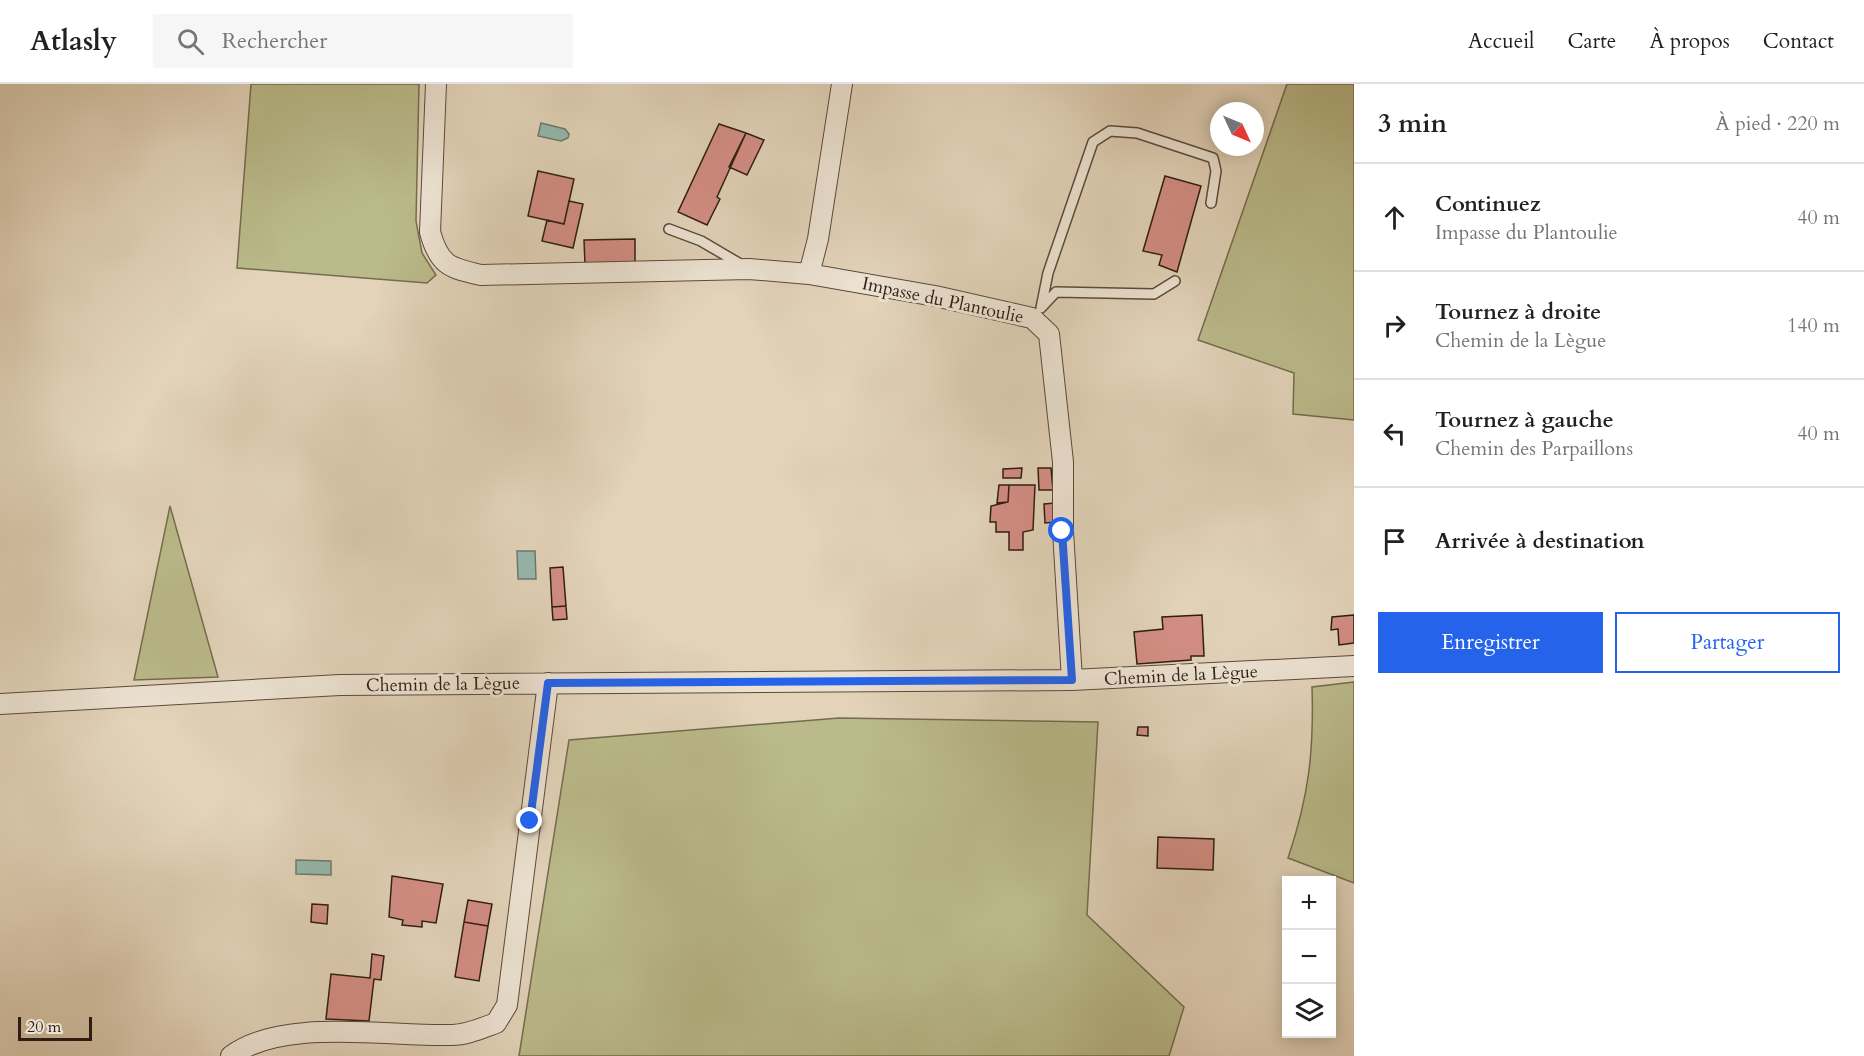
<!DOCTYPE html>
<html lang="fr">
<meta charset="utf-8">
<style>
:root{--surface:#fff;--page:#f6f6f6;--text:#202124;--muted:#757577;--line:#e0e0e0;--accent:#2563eb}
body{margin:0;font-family:Cardo,serif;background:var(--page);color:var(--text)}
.controls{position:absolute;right:18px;bottom:18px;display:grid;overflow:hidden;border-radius:0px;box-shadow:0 3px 15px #0003}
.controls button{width:54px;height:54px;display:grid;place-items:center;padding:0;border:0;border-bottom:2px solid var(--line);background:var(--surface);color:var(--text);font:30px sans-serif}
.compass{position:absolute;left:1210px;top:18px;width:54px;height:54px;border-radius:50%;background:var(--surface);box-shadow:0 3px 15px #0003;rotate:134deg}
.scale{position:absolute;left:18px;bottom:15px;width:74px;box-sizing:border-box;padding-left:6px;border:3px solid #2f1d13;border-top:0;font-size:16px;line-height:21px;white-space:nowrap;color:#2f1d13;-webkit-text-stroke:4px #ece2d2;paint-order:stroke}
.stop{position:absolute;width:18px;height:18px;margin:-14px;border:4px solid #2563eb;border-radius:50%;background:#fff}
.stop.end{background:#2563eb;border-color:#fff;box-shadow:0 2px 6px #0008}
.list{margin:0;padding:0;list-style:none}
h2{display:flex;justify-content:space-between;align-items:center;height:78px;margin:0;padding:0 24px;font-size:26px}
h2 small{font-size:20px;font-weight:400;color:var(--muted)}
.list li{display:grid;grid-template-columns:39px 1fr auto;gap:18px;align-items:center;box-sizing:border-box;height:108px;padding:0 24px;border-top:2px solid var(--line)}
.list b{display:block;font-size:22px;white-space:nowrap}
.list p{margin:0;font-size:20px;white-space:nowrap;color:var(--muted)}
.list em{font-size:20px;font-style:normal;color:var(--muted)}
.actions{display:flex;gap:12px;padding:18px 24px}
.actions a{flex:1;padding:14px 0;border:2px solid var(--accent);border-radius:0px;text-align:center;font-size:21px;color:var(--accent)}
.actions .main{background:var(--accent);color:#fff}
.icon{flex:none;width:33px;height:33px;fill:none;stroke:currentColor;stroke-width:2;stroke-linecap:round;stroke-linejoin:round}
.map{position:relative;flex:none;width:1354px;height:972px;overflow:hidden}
header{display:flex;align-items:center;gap:36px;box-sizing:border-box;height:84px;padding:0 30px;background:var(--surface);border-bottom:2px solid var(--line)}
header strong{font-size:28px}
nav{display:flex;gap:33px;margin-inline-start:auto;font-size:21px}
.search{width:420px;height:54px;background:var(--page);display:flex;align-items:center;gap:15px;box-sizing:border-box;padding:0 21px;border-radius:0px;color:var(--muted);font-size:22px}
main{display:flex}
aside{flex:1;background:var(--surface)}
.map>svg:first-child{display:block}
.green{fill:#baba8a;stroke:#746c4e;stroke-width:1.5}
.water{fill:#95b8ac;stroke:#6c7a6f;stroke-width:1.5}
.building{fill:#d38e84;stroke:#2f1d13;stroke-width:1.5}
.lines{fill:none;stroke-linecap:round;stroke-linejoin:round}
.lane-casing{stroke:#5c4a3c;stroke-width:12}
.street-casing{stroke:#5c4a3c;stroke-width:22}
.lane{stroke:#ece2d2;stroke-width:9}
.street{stroke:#ece2d2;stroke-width:20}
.route{stroke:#2563eb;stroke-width:8}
.labels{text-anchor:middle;stroke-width:6;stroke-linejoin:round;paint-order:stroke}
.street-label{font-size:18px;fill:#2f1d13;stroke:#ece2d2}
</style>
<header>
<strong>Atlasly</strong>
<div class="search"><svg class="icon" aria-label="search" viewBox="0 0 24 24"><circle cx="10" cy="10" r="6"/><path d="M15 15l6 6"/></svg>Rechercher</div>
<nav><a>Accueil</a><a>Carte</a><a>À propos</a><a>Contact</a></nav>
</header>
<main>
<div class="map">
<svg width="1354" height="972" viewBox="0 0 1354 972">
<rect width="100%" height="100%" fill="#e2d3b9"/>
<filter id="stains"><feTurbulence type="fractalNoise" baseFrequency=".00333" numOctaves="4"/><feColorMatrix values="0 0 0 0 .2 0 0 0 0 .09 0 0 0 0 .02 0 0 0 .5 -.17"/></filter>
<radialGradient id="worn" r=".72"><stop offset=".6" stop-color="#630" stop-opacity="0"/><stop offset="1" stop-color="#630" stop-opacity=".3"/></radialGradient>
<path class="green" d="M251,0H419L416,137L422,169L436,191L427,199L237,184Z
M1287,0H1354V336L1293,330L1294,289L1198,256Z
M170,422L218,593L134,596Z
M1354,598V799L1288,774C1309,712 1314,667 1312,603Z
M839,634L1098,638L1087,831L1184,923L1169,972H519L569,656Z"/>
<path class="water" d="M541,39L565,45L569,50L568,54L561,57L538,52Z
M517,467H535L536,495H518Z
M296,776L331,777V791L296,790Z"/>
<path class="building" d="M719,40L746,49L717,113L720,115L707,141L678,128Z
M746,49L764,56L747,91L729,83Z
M538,87L574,95L564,140L528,132Z
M1165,92L1201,102L1177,188L1159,181L1162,171L1143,167Z
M569,117L583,120L573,164L542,157L547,136L564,140Z
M635,155V179L585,180L584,156Z
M1022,384L1021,394H1003V385Z
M1038,384H1051L1053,406H1039Z
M999,401H1009L1008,418L997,419Z
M1009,401H1035L1033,446L1023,448V466H1009V448H996V438H990L991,422L1008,418Z
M1055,419L1056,438L1045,439L1044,420Z
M563,483L566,522L552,523L550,484Z
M566,522L567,535L553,536L552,523Z
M1202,531L1204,572H1191V576L1137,580L1134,548L1163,545L1162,533Z
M1354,531V559L1339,561L1338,545L1331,546L1332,533Z
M1138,643H1148V652L1137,651Z
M1158,753L1214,755L1213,786L1157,784Z
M392,792L443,800L436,839L422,837V843L402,841L403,836L389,833Z
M468,816L492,820L488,842L464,838Z
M312,820L328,821L327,840L311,838Z
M464,838L488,842L479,897L455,893Z
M372,870L384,872L381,896L374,895L369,937L326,935L331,890L370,894Z"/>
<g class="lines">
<defs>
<path id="lane" d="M669,145L701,157L742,181
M1041,224L1048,189L1093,58L1110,47L1137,49L1213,74L1216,87L1211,119
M1041,224L1056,208L1154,210L1175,197"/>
<path id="street" d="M436,0L430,148C439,181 449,184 481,191L749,185L809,190L935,212L1032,234L1049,250L1063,378V447L1072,596
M809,190L818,155L842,0
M0,620L340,601L1072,596L1354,582
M231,972C283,933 389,953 452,951C467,951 482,944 496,939L507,921L548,599"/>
</defs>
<use href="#lane" class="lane-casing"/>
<use href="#street" class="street-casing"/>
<use href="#lane" class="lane"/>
<use href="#street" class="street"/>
</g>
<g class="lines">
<path class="route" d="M530,737L548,599L1072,596L1062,447"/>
</g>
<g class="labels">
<g class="street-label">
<text transform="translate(943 216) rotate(12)" y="6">Impasse du Plantoulie</text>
<text transform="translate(1181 591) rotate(-3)" y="6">Chemin de la Lègue</text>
<text transform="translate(443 600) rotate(-1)" y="6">Chemin de la Lègue</text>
</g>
</g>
<rect width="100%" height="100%" filter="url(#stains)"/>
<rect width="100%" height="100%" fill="url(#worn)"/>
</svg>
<div class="controls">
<button>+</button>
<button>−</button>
<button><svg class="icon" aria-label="layers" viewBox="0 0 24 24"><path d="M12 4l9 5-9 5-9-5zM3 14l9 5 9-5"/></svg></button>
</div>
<svg class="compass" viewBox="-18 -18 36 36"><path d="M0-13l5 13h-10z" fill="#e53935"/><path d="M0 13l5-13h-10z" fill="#757577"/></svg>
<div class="scale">20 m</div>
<div class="stop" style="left:1062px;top:447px"></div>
<div class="stop end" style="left:530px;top:737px"></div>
</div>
<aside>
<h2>3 min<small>À pied · 220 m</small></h2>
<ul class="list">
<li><svg class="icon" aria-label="ahead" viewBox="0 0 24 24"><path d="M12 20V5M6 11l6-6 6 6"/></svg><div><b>Continuez</b><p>Impasse du Plantoulie</p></div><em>40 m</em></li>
<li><svg class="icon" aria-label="right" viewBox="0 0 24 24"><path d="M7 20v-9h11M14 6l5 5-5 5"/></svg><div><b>Tournez à droite</b><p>Chemin de la Lègue</p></div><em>140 m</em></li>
<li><svg class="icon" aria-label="left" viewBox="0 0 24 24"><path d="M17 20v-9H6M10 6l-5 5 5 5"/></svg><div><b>Tournez à gauche</b><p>Chemin des Parpaillons</p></div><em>40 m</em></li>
<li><svg class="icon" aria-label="arrive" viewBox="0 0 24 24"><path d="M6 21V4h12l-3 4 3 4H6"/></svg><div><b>Arrivée à destination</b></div></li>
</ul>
<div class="actions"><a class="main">Enregistrer</a><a>Partager</a></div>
</aside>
</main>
